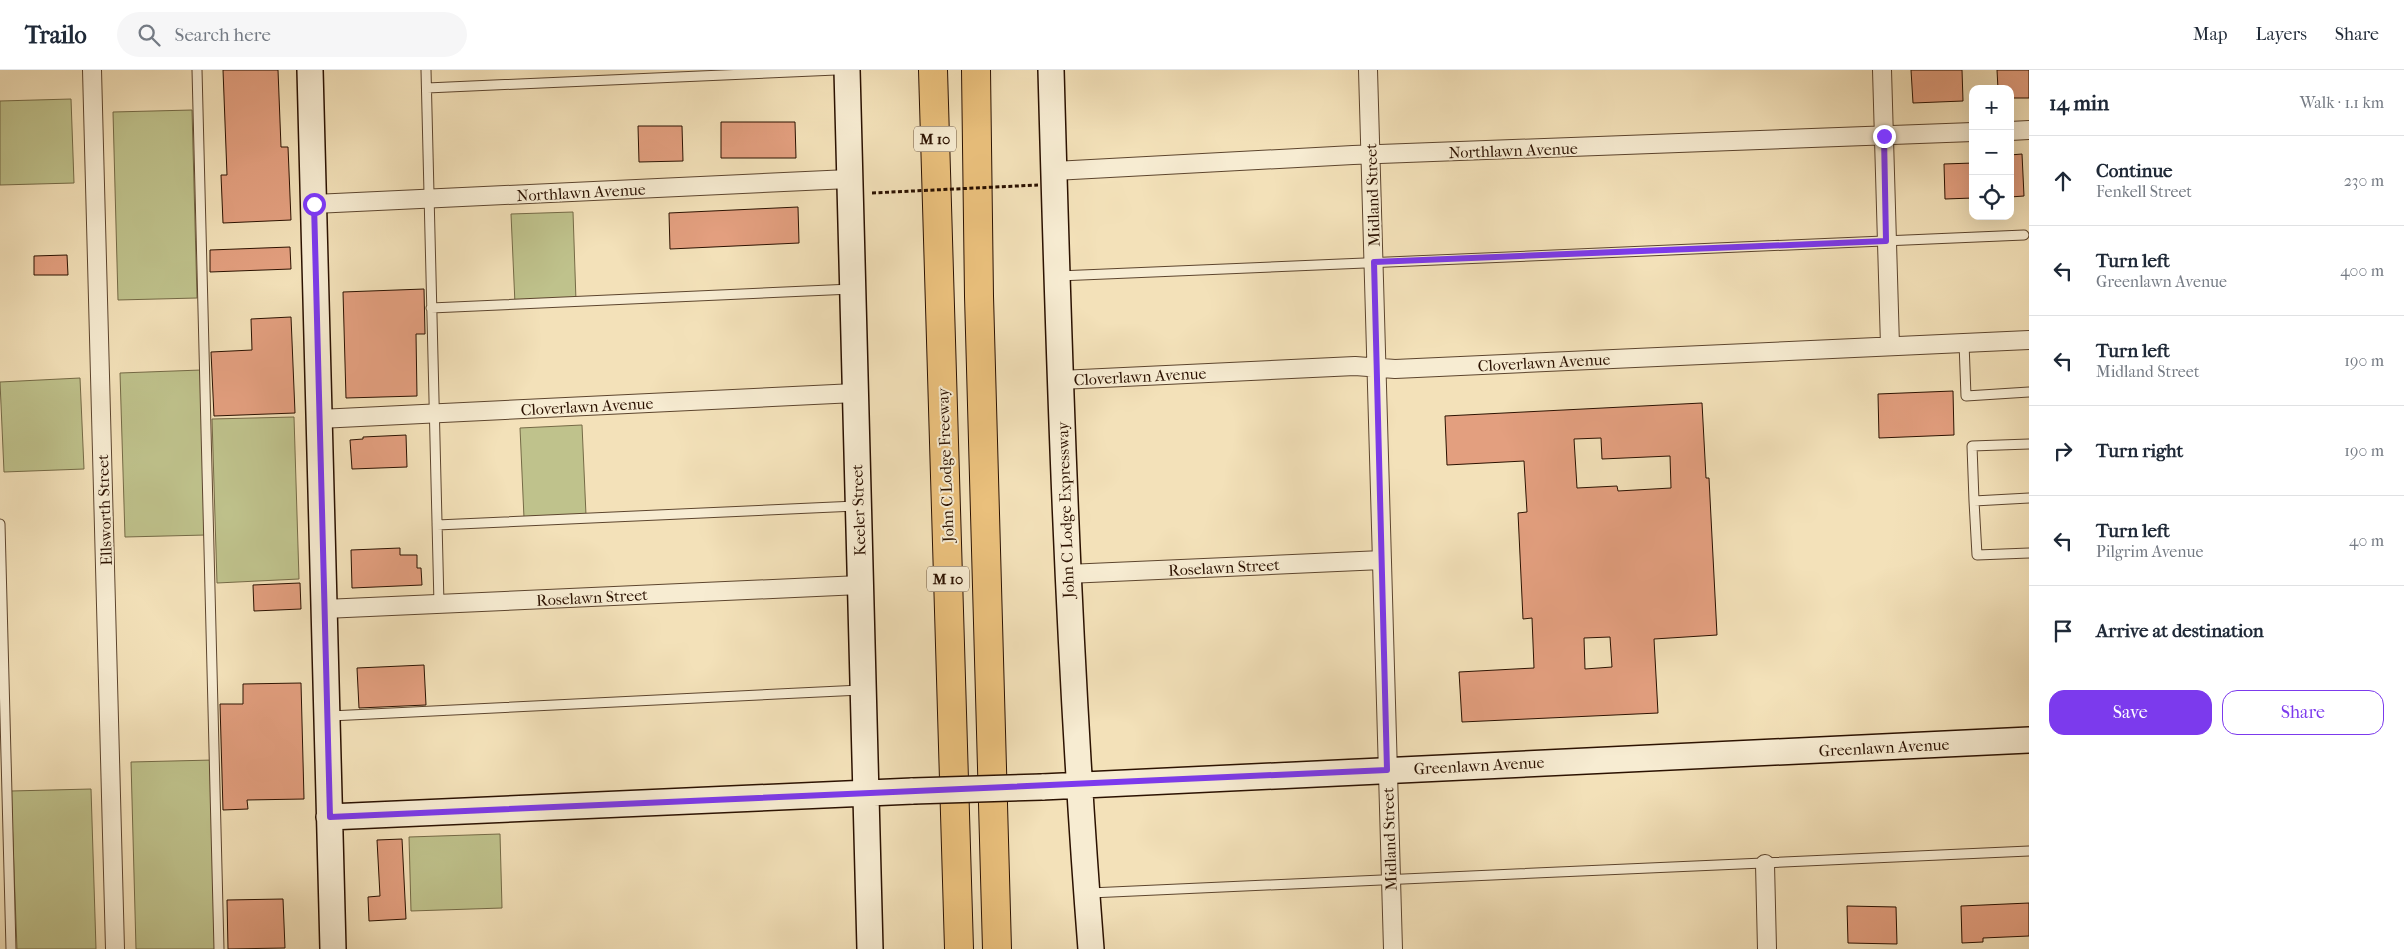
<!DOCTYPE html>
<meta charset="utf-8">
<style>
:root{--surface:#fff;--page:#f6f6f7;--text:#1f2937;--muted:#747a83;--line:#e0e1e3;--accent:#7c3aed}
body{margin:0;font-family:"IM FELL French Canon",serif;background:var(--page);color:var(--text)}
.controls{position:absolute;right:15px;top:15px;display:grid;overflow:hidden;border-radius:10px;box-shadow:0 5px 20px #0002}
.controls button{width:45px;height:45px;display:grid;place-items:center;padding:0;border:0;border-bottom:1px solid var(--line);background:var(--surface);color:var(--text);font:25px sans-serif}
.stop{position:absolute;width:15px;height:15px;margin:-11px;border:4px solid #7c3aed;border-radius:50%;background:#fff}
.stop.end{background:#7c3aed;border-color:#fff;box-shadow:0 1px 5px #0008}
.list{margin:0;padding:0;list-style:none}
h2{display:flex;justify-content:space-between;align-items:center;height:65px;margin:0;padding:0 20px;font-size:21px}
h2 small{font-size:16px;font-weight:400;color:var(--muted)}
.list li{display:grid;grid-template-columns:32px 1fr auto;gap:15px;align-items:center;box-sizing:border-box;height:90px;padding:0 20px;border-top:1px solid var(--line)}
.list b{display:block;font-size:19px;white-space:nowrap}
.list p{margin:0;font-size:16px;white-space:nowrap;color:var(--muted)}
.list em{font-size:16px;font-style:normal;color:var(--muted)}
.actions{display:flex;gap:10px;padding:15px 20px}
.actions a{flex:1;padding:11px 0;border:1px solid var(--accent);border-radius:15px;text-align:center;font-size:18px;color:var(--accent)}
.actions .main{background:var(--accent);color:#fff}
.icon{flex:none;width:28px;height:28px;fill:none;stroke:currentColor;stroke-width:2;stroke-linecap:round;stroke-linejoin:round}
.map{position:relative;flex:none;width:2029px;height:879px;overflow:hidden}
header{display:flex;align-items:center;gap:30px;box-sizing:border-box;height:70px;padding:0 25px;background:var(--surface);border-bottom:1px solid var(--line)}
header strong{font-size:24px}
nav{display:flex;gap:28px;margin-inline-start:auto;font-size:18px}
.search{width:350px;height:45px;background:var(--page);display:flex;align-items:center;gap:12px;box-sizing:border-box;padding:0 18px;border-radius:28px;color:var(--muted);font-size:19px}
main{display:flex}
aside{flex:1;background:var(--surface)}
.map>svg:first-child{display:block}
.green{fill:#bfc28c;stroke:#756a46}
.building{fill:#e39f7f;stroke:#2b1100;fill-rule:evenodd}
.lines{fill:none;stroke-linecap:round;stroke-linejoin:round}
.lane-casing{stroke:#5d452e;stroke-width:11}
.street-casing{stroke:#5d452e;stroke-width:20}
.secondary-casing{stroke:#2b1100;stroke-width:28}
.highway-casing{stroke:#2b1100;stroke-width:30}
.lane{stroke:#f7ecd2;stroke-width:9}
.street{stroke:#f7ecd2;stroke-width:18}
.secondary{stroke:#f7ecd2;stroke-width:25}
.highway{stroke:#eac07c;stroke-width:28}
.secondary-bridge-casing{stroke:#2b1100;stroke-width:28;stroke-linecap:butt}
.path-bridge{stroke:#2b1100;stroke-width:3;stroke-dasharray:4 2.5;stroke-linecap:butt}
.secondary-bridge{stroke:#f7ecd2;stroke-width:25}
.route{stroke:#7c3aed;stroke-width:6}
.labels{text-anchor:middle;stroke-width:4;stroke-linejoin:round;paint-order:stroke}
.shield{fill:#f7ecd2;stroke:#68533f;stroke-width:1}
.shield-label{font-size:15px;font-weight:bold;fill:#2b1100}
.street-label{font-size:16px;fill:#2b1100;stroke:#f7ecd2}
</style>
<header>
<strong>Trailo</strong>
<div class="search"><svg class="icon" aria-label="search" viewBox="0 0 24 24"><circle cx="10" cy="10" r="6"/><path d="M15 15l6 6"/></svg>Search here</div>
<nav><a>Map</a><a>Layers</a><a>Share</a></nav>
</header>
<main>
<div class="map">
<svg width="2029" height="879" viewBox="0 0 2029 879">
<rect width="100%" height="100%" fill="#f3e1b9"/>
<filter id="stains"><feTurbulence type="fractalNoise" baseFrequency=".004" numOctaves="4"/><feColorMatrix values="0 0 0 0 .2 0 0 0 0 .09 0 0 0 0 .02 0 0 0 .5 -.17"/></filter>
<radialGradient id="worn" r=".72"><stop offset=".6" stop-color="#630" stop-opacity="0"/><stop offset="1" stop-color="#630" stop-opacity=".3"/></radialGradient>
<path class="green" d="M71,29L74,113L0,115V31Z
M192,40L197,228L118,230L113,42Z
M573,142L576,231L515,234L511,144Z
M201,300L206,465L125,467L120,303Z
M80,308L84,399L4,402L0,312Z
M294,347L299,509L217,513L212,349Z
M582,355L586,445L524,448L520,358Z
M213,690L218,879H136L131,692Z
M91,719L96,879H17L11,721Z
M500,764L502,838L411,841L409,767Z"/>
<path class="building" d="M223,0H278L281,77H288L291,150L223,153L221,105H227Z
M1911,0H1962L1963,31L1913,33Z
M1997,0H2029V28H2010V19H1998Z
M721,52H795L796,88H721Z
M638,56H682L683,91L639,92Z
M2022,84L2024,126L2010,127V85Z
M1973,93V128L1945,129L1944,94Z
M798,137L799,173L670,179L669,143Z
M290,177L291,199L210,202V180Z
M67,185L68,205H34V186Z
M424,219L425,264H416L417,326L346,328L343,222Z
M291,247L295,343L214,346L211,282L252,280L251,249Z
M1953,321L1954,365L1879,368L1878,324Z
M1702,333L1706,408H1709L1717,565L1654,569L1658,643L1462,652L1459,602L1534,598L1532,548L1523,549L1518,443L1527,442L1524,391L1447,395L1445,346ZM1601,368L1602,389L1670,386L1671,418L1618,421L1617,416L1577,418L1574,369ZM1610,567L1612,597L1585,599L1584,568Z
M406,365L407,397L352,399L350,370L363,369V367Z
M400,478V485H417V498H421L422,515L352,518L351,480Z
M300,513L301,539L254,541L253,515Z
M424,595L426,635L359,638L357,598Z
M301,613L304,729L247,730L248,739L223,740L220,634H243V614Z
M402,769L406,849L369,851L368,827L380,826L377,770Z
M283,829L285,878L228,879L227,830Z
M2029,833V866L1983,868V872L1962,873L1961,836Z
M1847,836L1896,837L1897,874L1848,873Z"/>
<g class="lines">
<defs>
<path id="lane" d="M197,0L219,879
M426,0L439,534
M427,18L836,0
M1058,206L2024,165
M431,238L852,219
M1964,273L1966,326L2029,322
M2029,374L1972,376L1974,431L2029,428
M1974,431L1977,485L2029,483
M0,454L11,879
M437,455L856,436
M330,646L861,620
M1090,823L2029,781"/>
<path id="street" d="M92,0L115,879
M1368,0L1393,879
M1882,0L1890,276
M2010,61L2029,60
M1054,101L1353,85L1973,62
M314,134L849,109
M1060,310L1355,296L1395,299L2029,270
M319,349L855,323
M1067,504L1382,490
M324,539L860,515
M1765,794L1767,879"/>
<path id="secondary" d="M310,0L333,879
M847,0L870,879
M1051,0C1059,293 1068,586 1091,879
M1042,717L2029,670
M329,747L913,721"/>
<path id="highway" d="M933,0L959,879
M976,0L979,226L997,879"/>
</defs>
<use href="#lane" class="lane-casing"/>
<use href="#street" class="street-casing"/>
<use href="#secondary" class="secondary-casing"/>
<use href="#highway" class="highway-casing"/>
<use href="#lane" class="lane"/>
<use href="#street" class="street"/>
<use href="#secondary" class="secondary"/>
<use href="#highway" class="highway"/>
<defs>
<path id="secondary-bridge" d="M913,721L1042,717"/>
</defs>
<use href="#secondary-bridge" class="secondary-bridge-casing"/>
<path class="path-bridge" d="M872,123L1038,115"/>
<use href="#secondary-bridge" class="secondary-bridge"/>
</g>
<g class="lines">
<path class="route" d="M314,134L330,747L1387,700L1374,192L1886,171L1884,66"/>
</g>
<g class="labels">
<g class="shield">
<rect x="914" y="56.5" width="42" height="25" rx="4"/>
<rect x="927" y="496.5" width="42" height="25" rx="4"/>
</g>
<g class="shield-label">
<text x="935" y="74">M 10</text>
<text x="948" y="514">M 10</text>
</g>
<g class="street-label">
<text transform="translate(1513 80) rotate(-2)" y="6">Northlawn Avenue</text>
<text transform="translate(581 122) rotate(-3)" y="6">Northlawn Avenue</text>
<text transform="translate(1372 125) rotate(-92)" y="6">Midland Street</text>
<text transform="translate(1544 292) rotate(-3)" y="6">Cloverlawn Avenue</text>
<text transform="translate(1140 306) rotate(-3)" y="6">Cloverlawn Avenue</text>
<text transform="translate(587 336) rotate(-3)" y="6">Cloverlawn Avenue</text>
<text transform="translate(945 395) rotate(-92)" y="6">John C Lodge Freeway</text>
<text transform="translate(104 440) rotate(-92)" y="6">Ellsworth Street</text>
<text transform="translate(858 440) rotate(-92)" y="6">Keeler Street</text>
<text transform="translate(1065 440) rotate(-92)" y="6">John C Lodge Expressway</text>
<text transform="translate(1224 497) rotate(-3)" y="6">Roselawn Street</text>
<text transform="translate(592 527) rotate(-3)" y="6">Roselawn Street</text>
<text transform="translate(1884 677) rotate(-3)" y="6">Greenlawn Avenue</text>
<text transform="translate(1479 695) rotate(-3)" y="6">Greenlawn Avenue</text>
<text transform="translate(1389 769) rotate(-92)" y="6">Midland Street</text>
</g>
</g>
<rect width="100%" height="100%" filter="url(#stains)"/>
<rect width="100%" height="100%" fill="url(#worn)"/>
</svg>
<div class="controls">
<button>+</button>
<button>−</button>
<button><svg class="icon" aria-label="locate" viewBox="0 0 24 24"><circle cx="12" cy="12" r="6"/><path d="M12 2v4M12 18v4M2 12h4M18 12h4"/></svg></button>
</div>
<div class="stop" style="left:314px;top:134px"></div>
<div class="stop end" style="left:1884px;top:66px"></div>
</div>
<aside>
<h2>14 min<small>Walk · 1.1 km</small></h2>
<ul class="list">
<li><svg class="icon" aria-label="ahead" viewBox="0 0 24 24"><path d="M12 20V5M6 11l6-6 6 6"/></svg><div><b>Continue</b><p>Fenkell Street</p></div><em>230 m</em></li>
<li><svg class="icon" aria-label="left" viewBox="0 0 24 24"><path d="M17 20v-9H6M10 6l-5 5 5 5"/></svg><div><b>Turn left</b><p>Greenlawn Avenue</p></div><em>400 m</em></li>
<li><svg class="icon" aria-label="left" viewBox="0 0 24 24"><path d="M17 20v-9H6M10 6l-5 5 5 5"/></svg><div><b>Turn left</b><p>Midland Street</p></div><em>190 m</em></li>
<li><svg class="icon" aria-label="right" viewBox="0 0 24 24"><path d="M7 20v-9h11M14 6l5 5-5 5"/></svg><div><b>Turn right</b></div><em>190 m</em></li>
<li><svg class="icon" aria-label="left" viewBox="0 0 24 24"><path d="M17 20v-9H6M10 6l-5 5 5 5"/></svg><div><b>Turn left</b><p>Pilgrim Avenue</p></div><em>40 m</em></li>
<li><svg class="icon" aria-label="arrive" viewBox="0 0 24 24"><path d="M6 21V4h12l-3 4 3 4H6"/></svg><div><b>Arrive at destination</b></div></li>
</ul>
<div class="actions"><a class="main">Save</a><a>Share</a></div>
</aside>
</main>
